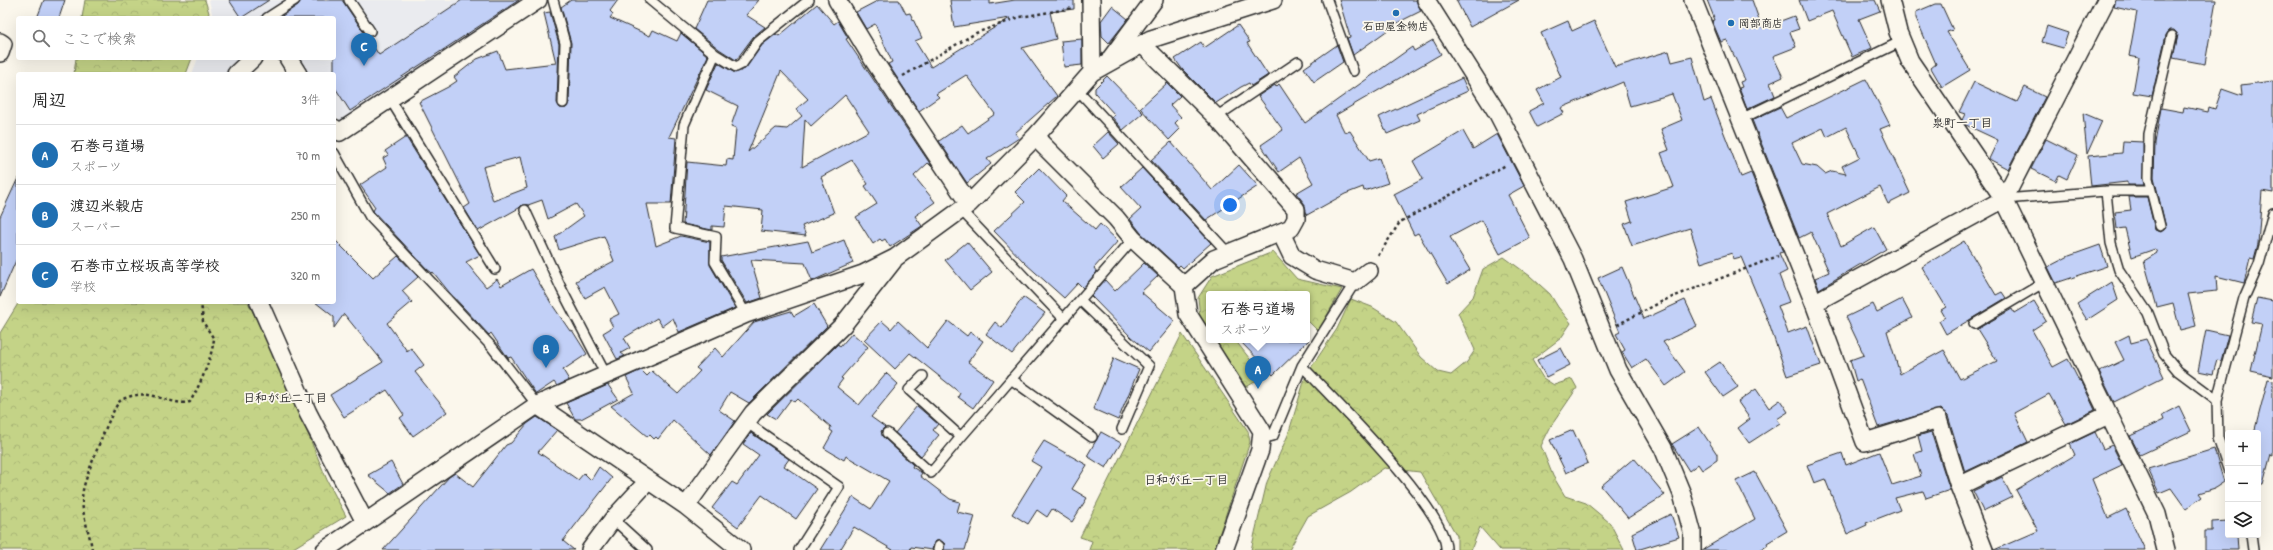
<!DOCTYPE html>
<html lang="ja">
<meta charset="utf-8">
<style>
:root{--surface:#fff;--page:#f6f6f6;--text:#222;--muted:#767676;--line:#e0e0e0;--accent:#1f6fb2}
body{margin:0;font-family:"Patrick Hand","Klee One",sans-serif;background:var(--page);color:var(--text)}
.controls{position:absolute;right:12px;bottom:12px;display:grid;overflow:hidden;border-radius:4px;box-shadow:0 4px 16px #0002}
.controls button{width:36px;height:36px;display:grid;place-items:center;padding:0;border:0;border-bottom:1px solid var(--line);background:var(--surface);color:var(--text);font:20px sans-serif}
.you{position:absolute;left:1230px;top:205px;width:14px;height:14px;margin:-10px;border:3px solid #fff;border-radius:50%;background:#1a73e8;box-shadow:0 0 0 6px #1a73e833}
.badge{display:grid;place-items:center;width:26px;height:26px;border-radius:50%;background:var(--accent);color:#fff;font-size:13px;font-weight:700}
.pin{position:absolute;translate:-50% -33px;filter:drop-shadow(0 1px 2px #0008)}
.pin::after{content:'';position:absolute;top:21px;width:14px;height:12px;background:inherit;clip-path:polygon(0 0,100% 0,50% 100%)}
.popup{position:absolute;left:1206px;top:291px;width:104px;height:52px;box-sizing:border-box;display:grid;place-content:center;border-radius:4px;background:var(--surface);filter:drop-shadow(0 1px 3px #0005);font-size:13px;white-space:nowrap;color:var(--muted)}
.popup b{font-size:15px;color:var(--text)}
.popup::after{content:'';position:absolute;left:50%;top:100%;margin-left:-8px;border:8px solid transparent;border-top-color:var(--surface)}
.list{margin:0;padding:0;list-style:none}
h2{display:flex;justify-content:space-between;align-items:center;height:52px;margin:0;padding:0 16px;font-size:17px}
h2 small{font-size:13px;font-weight:400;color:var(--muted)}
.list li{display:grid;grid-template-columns:26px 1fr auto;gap:12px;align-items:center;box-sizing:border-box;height:60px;padding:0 16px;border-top:1px solid var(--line)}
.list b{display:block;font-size:15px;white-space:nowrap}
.list p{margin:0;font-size:13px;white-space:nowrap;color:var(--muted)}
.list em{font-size:13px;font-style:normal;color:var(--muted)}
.icon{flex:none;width:22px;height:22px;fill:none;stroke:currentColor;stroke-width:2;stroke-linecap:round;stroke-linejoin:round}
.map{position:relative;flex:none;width:2273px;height:550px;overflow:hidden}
.search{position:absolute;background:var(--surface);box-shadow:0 4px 16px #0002;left:16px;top:16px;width:320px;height:44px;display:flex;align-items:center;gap:10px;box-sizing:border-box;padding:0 14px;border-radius:4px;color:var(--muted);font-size:15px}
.panel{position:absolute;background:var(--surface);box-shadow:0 4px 16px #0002;left:16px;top:72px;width:320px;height:232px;border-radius:4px}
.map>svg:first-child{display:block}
.built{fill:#eaebef}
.forest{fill:url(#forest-crowns);stroke:#787f59}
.building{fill:#c2d0f7;stroke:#2b2b2b;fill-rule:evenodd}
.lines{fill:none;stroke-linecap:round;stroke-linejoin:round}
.lane-casing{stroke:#2b2b2b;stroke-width:12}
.street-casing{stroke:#2b2b2b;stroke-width:20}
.path{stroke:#2b2b2b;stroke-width:2.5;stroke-dasharray:3 3;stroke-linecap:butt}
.lane{stroke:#fbf7ec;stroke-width:9}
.street{stroke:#fbf7ec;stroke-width:17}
.poi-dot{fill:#1f6fb2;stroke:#fbf7ec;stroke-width:1.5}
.labels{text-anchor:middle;stroke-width:3.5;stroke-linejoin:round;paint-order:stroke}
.poi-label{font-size:11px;font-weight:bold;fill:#2b2b2b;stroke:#fbf7ec;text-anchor:start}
.neighbourhood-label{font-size:12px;font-weight:bold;fill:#2b2b2b;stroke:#fbf7ec}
</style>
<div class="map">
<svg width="2273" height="550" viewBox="0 0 2273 550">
<defs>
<pattern id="forest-crowns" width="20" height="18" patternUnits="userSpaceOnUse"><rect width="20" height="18" fill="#c4d387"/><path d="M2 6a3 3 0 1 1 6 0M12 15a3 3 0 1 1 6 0" fill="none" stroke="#a9b575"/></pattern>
</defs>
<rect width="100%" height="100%" fill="#fbf7ec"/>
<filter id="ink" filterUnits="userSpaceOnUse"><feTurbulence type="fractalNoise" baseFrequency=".025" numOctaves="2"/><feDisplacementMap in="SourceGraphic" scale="8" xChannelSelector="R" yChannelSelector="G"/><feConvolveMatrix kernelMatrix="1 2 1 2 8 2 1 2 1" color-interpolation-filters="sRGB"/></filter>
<g filter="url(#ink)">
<path class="built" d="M209,0H525L341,123L334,113V74H308L297,58H334V18H213Z
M198,58H246L228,74H192Z"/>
<path class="forest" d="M85,0H205L209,13L207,18H82Z
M76,58H192L186,74H74Z
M1273,252L1297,279L1342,289L1318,331L1307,320V294H1209V331L1200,317L1198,298L1212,276Z
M1504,257L1530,276L1550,294L1558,307L1571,323L1561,338L1532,360L1543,378L1554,385L1572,379L1577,388L1551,426L1541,446L1553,476L1565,496L1586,503L1610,523L1624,550H1500L1480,527L1471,550H1457V536L1420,472L1384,468L1351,492L1308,516L1289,550H1251L1267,482L1288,435L1306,375L1337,329L1351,299L1372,307L1396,322L1421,357L1438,372L1451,375L1467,362L1475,350L1458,313L1473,297L1483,269Z
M19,302H248L287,383L327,480L346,516L290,550H0V333Z
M1182,334L1248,431L1250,442L1214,550H1089L1092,541L1080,537Z
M1215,340H1235L1264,377L1246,387Z"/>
<path class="building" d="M44,0H65L59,18H37Z
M229,0H269L241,18Z
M301,0H342L379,55L462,0H519L350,111L334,86V18H283L282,16L298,5Z
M571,0H618L610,11L613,14L610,18L650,36L653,30L677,41L681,33L708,56L669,137L676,138L671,204H647L656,246L681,236L710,242V265L735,308L679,332L673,318L662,326L657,318L624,338L630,348L621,353L625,356L617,359L603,333L613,327L609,319L619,314L605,287L585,298L576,281L614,261L604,236L559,250L555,237L584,216L576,204L548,219L542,200L528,205H522L519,208L478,231L464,208L470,204L419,102L448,87L457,81L454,77L477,59L498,51L505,69L556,63L544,13L550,12L559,44L557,103L560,108H566L569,103L571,43L561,7ZM520,157L527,188L493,201L483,167Z
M707,0H759L746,15L765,27L753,37L736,60L719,49L694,29Z
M879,0H899L906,14L910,13L922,38L915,41L931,67L1010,18L954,27L950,0H990V4L1015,0H1074V9L1050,12L1056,39L1022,48L1057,96L1015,133L1019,138L987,159L991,164L967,183L939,141L962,125L968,133L995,114L966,75L936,94L939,97L919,111L888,64L892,62L875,24L866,29L856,12Z
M1339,0H1416L1421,11L1399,22L1353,55L1347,38L1350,37Z
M1456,0H1519L1470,27Z
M1707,0H1752L1762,28L1794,16L1799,29L1790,32L1796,47L1773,56L1783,77L1770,83L1775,96L1747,109L1739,88L1742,87L1740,82L1745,80L1727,40L1721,42L1712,21L1715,20Z
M1799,0H1875L1880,11L1859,19L1872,48L1852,57L1832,11L1807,21Z
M2116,0H2216L2205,64L2173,58L2178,35L2174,30H2170L2166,35L2152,96L2133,93L2139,58L2129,56L2137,12L2114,7Z
M817,4L834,24L838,21L848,38L846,39L933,168L928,163L914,176L935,202L915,216L922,226L890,247L885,239L882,241L880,239L873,244L856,217L877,204L865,186L868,184L852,160L821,177L834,213L802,226L806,236L761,231L763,210L726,206L724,227L712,226V230L683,224L687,162L726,166L727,159L733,160L736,128L731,126L738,106L706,90L718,63L735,73L745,69L762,45L776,34L779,36ZM781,71L808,99L796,109L802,116L787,129L776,128L748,152ZM845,95L869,131L802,167L805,119L811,126Z
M1935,4H1941L1953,30L1947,32L1970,70L1942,87L1931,68L1936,64L1916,18V12Z
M1112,6L1128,19L1109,43L1102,36L1101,21Z
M1568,21L1572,31L1594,21L1615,67L1669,51L1672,62L1692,57L1704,102L1711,99L1741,177L1751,173L1783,252L1779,253L1787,271L1779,275L1789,302L1778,306L1788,333L1807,326L1821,365L1787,376L1768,321L1741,257L1733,259L1732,253L1701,263L1690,228L1632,246L1624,224L1632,221L1626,202L1674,187L1661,153L1669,150L1661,129L1682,120L1672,94L1630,106L1623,82L1561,108L1564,113L1537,127L1529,111L1544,103L1537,90L1561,77L1541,33Z
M1238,25L1250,42L1247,43L1268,75L1251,86L1249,83L1241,87L1216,103L1182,69L1175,59L1201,42L1204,48Z
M2047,26L2068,33L2063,48L2042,42Z
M1082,39V65L1064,67L1061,41Z
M1433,40L1441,54L1336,115L1345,133L1350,131L1369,161L1379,158L1388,183L1364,191L1363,187L1345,194L1307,215L1304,203L1296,193L1313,183L1299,158L1279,172L1261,145L1283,130L1258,96L1275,85L1276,87L1279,84L1305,123L1412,47L1414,51Z
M1337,45L1343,62L1314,82L1304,68Z
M1107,76L1143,113L1123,130L1112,117L1115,115L1095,93V88Z
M1462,78L1468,91L1417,114L1420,120L1387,134L1379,117Z
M1866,79L1890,125L1880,129L1910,193L1888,204L1880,187L1827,214L1841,246L1874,227L1886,249L1819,289L1815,278L1829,272L1811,232L1799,238L1752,120L1780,107L1786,118ZM1846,127L1860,157L1842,166L1846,174L1832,171L1825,174L1817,167L1802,164L1792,143L1823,128L1827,137Z
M2273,81V193L2262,191L2258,244L2254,259L2250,258L2244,283L2216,276L2217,291L2188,294L2196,326L2180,330L2173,303L2157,307L2144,261L2157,253L2155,249L2132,257L2125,228L2117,229L2115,212L2131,210L2129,197H2147L2155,230L2161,232L2166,228L2154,177L2155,143L2161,108L2183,112L2184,107L2208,112L2209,107L2215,109L2222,89L2242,96L2241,85Z
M1974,82L2017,102L2025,87L2045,97L2008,169L1989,159L1998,140L1966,125L1962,120L1965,114L1959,112Z
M1167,83L1180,96L1170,105L1181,117L1175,123L1180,129L1169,140L1140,108Z
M2083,113L2102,121L2087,154Z
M1463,131L1473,149L1497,134L1524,186L1508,195L1530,238L1500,254L1482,220L1450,237L1470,270L1448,284L1418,233L1414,235L1394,194L1423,179L1413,161Z
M1108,132L1119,144L1103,158L1093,146Z
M406,137L480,255L466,262L486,287L497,279L501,286L531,269L551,303L570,331L572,330L587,354L563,370L569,380L557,386L554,382L536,394L511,357L508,358L491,333L489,335L449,292L433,272L432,273L427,269L373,211L375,207L360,185L387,167L383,158L388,155L385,151Z
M2046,139L2078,155L2067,179L2059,175L2056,181L2031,169Z
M2123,141L2143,142L2144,185H2127V182L2091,186L2088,156L2122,153Z
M1171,142L1212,190L1239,165L1258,186L1206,220L1151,160Z
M1039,168L1066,196L1062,201L1095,230L1100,224L1118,241L1094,268L1097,272L1083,288L1078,283L1064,298L1026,264L994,231L1025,202L1015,192Z
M1142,168L1211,243L1183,268L1180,265L1178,267L1141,233L1130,219L1141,209L1121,187Z
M18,178V256L0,297V217Z
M334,239L373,278L398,256L418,277L402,291L412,302L387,323L407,351L411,348L424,365L415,372L447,412L413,436L400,418L404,415L387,390L344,417L330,395L383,362L344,314L334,328V317L315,302H334Z
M844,240L853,263L812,281L805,263L751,260L762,298L747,303L721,260V257L808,241L812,252Z
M1964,241L1996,295L2002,292L2006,298L1946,334L1939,321L1945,317L1941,310L1946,307L1922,267Z
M967,242L992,272L970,290L945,260Z
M2100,245L2107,266L2056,283L2048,267L2069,256Z
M1144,263L1158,276L1141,292L1175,321L1149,352L1131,337L1091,296L1105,280L1115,291Z
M1622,267L1644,319L1685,300L1697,326L1663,342L1685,372L1666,386L1646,359L1632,368L1622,352L1625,350L1616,334L1620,332L1598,278Z
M2112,282L2118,300L2087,320L2077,304Z
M1023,297L1045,313L1012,354L986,334L995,322L1002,328Z
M2257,298L2273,301V376L2251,371L2262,324L2251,322Z
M1902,299L1912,318L1887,331L1900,374L1944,350L1960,379L1997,361L1977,329L2012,309L2014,313L2034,301L2046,321L2032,330L2053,367L2068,359L2079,381L2081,380L2095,410L2066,424L2049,394L2014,413L2028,442L1965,472L1948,416L1941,409L1878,427L1860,379L1856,381L1850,360L1864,355L1846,317L1873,304L1877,312Z
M814,304L827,326L749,403L730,392L719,410L735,421L711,455L673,420L658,439L656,437L654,439L650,435L648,437L611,406L634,393L626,377L641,370L647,376L652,371L678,394L700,371L696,368L715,348L723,357L754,322L791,311L794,316Z
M882,321L891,329L898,321L927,348L948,321L967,336L970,332L983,341L968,362L993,380L973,408L958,397L960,393L910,353L895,369L864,340Z
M2206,330L2228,335L2221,361L2217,360L2213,374L2198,371Z
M852,333L868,347L841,378L843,379L837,387L859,405L886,373L898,384L871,417L885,427L881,431L883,437L913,465L912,467L922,473L920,476L950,499L960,502L957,512L975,516L965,550H944L945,544L940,540L934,542L932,550L911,547L910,550H893L854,527L840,550H820L853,497L871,509L889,481L846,456L844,460L824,448L833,432L830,430L831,427L799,400L798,399L795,402L791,399L776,419L767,414L838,344L840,347Z
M2129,335L2131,343L2146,339L2164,377L2114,402L2099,372L2124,360L2115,342Z
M1239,340H1309L1273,375Z
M1561,348L1570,365L1546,377L1537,360Z
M1114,358L1139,369L1118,420L1093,409Z
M1720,362L1738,387L1723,397L1705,372Z
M2268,379L2273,380V455L2271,454L2263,484H2258V433H2254Z
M608,385L618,399L581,419H575L566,403Z
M1756,389L1769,408L1780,400L1788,412L1777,419L1780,423L1749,443L1738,428L1750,419L1738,402Z
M917,406L938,424L933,430L939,435L921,456L895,433Z
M2179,406L2191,431L2140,455L2130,436L2164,420L2162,415Z
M537,417L557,430L538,452L578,480L584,473L591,480L599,467L612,478L563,541L574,550H383L449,477L455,473L473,487L506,445L511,443L527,424Z
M1699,427L1717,454V460L1702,470L1698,464L1689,471L1672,444Z
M1573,430L1588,463L1566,473L1550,440Z
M1101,432L1121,443L1106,468L1087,456Z
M1931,432L1950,490L1926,498L1923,491L1895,498L1900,510L1866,523L1867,525L1847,534L1825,479L1814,483L1807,465L1842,453L1846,465L1879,452L1892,485L1921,476L1914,454L1922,451L1918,436Z
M2095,432L2103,449L2112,445L2122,465L2092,479L2108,518L2126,509L2145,550H1994L2038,531L2016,490L2075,455L2070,444Z
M751,433L789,459L784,466L817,489L796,519L762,495L738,527L712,508L732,482L737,485L759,455L743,444Z
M1044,441L1087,465L1072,489L1087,498L1072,522L1052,509L1047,517L1037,510L1028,524L1012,514L1041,467L1031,461Z
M2214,449L2224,482L2215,488L2199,493L2202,497L2186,509L2171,488L2159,493L2148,469Z
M1634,458L1665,495L1628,518L1601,486Z
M391,462L403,484L390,493L368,475Z
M1755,472L1787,531L1767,543L1768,545L1761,550H1702L1755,519L1736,481Z
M2002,477L2012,497L1983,511L1973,491Z
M1671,514L1679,537L1637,550L1632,533Z
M2228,521V535H2237L2238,550H2205V531H2212V522Z"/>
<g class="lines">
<defs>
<path id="lane" d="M349,0L370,31
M553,0L565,43L563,103
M650,0L715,54L736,67L742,64L758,41L809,0
M1327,0L1353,71
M267,18L295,0
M715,54L684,125L675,228L716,237L715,262L746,314
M1077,89L1228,253
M390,99L495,269
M1216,117L1298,62
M1741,119L1902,41
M334,153L370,217L492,347L537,405
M2106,191L2111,243L2119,270L2148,313L2164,354L2178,371L2217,400
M2004,199L2106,191H2151
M525,210L562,290L606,375
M961,210L1064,319
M2160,226L2148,178L2149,134L2172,36
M1080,300L1149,366L1122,429
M1974,324L2043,283
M1302,366C1332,398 1448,511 1446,550
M923,376L909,390L961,437
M1011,379L1092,437
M746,422L839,487L799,550
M887,433L931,473L961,437L1133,239
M1261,439L1273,436L1302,366L1355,282
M2228,469L2218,438L2217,400L2244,298L2259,264L2273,213
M613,519L647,550
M2251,535L2253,550
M938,550L939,546"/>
<path id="street" d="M837,0L874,61L969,204
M1091,0L1092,72
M1426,0L1498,114L1573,259L1618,370L1663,448L1682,494L1692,531V550
M1693,0L1814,303L1865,442L1938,419L1959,486L1984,550
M2106,0L2004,199L2157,514L2166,550
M0,42L3,44L0,53
M1142,44L1216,117L1296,209V219L1291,228L1214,259L1184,286
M288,58L298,74
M1111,58L1154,0
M236,74L253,58
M334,128L340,132L538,0
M1035,137L1116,218L1133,239L1184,286L1188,314L1262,431L1260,450L1224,550
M1281,233L1292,256L1315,270L1355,282L1369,271
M259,302L308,413L365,522
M1814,303L2004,199L1910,61L1898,32L1890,0
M537,405L686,506L741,550
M1959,486L2108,415
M686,506L753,413L843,325L893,261
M325,550L537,405L746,314L863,274L895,258L969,204L1035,137L1092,72L1151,39L1273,0
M590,550L613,519L648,481"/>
</defs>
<use href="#lane" class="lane-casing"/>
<use href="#street" class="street-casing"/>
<path class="path" d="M903,76L976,33L1020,17L1073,8
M1378,256L1400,222L1506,165
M1617,325L1665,300L1778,256
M92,550C90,531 79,510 83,490C85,478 113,406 120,401C124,398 133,395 137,395C156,392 173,406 190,402C201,383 211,360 214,339L203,322L201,302"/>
<use href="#lane" class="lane"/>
<use href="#street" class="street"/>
</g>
</g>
<g class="poi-dot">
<circle cx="1396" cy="13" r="4"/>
<circle cx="1731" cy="23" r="4"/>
</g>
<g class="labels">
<g class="poi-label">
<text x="1739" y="27">岡部商店</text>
<text x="1396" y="30" text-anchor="middle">石田屋金物店</text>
</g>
<g class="neighbourhood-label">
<text x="1962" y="127">泉町一丁目</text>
<text x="285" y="402">日和が丘二丁目</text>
<text x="1186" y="484">日和が丘一丁目</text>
</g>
</g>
</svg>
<div class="controls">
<button>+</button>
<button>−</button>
<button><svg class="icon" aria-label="layers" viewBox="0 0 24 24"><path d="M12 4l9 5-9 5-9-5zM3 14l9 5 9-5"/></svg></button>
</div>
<div class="you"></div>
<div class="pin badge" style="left:1258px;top:389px">A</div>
<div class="popup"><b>石巻弓道場</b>スポーツ</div>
<div class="pin badge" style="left:546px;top:368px">B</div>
<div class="pin badge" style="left:364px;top:66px">C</div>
<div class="search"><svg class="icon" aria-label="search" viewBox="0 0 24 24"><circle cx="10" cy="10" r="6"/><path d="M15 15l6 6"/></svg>ここで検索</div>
<section class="panel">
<h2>周辺<small>3件</small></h2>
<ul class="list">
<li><span class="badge">A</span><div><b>石巻弓道場</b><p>スポーツ</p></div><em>70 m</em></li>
<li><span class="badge">B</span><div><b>渡辺米穀店</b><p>スーパー</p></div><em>250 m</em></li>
<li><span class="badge">C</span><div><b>石巻市立桜坂高等学校</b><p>学校</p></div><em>320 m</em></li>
</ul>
</section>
</div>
